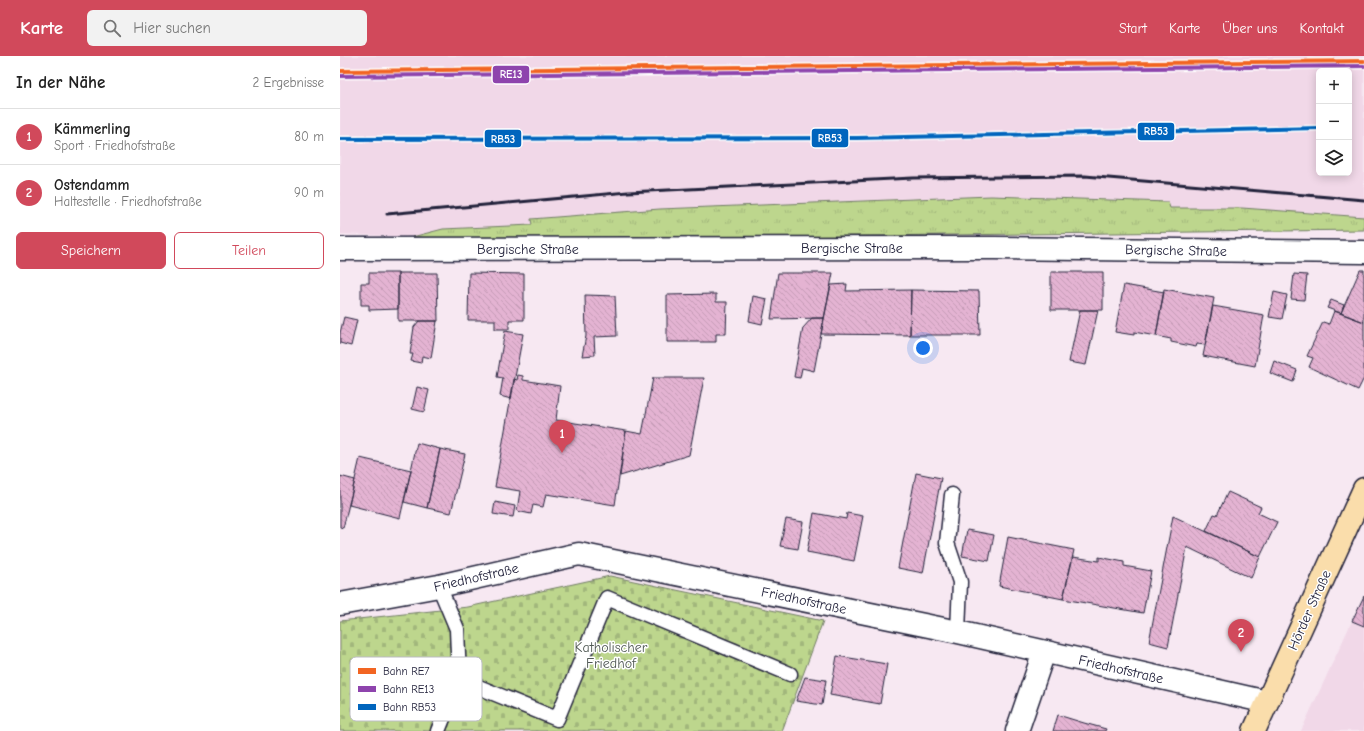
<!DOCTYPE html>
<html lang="de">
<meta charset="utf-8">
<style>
:root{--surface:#fff;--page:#f2f2f2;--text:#222;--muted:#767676;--line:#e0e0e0;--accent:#d1495b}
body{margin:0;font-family:"Comic Neue",sans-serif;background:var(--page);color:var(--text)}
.controls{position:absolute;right:12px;top:12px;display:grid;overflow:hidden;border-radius:6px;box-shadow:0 2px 10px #0003}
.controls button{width:36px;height:36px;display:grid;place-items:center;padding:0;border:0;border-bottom:1px solid var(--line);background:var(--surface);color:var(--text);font:20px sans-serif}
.you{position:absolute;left:583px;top:292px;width:14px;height:14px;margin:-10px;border:3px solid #fff;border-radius:50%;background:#1a73e8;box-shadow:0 0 0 6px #1a73e833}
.badge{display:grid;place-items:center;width:26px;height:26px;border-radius:50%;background:var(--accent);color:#fff;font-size:13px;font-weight:700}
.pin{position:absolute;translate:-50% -33px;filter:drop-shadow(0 1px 2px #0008)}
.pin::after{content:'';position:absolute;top:21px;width:14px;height:12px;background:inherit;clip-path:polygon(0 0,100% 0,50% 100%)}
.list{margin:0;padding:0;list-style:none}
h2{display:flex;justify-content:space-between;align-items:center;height:52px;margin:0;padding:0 16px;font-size:17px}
h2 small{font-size:13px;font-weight:400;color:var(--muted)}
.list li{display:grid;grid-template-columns:26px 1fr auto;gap:12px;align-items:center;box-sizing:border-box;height:56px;padding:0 16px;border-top:1px solid var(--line)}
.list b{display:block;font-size:15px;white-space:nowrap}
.list p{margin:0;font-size:13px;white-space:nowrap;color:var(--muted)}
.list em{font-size:13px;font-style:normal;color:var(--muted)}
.actions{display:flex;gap:8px;padding:12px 16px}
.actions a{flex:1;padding:9px 0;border:1px solid var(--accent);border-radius:6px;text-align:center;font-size:14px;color:var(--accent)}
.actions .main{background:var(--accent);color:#fff}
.icon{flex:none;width:22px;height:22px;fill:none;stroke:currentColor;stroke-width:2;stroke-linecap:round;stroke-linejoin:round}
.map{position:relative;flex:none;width:1024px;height:675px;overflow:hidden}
header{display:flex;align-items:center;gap:24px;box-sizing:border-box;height:56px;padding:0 20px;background:var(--accent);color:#fff}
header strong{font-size:19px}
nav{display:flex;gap:22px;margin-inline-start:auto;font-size:14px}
.search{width:280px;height:36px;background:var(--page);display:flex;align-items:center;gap:10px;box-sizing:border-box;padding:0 14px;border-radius:6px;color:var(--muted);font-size:15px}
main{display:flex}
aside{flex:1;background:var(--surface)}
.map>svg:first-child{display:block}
.built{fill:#f1d8e8;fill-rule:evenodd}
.grass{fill:url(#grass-tufts);stroke:#707c64}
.cemetery{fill:url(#cemetery-stones);stroke:#707c64}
.building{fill:url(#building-back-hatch);stroke:#22223b}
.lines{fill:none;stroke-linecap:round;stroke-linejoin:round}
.lane-casing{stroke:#22223b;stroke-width:17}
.street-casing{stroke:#22223b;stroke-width:25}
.primary-casing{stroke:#22223b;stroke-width:25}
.lane{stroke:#fff;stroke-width:14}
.street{stroke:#fff;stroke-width:22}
.primary{stroke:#faddab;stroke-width:22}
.rail{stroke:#22223b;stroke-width:3}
.rail-1-casing{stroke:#fff;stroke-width:7}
.rail-2-casing{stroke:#fff;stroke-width:7}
.rail-3-casing{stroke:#fff;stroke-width:7}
.rail-1{stroke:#f26522;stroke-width:4}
.rail-2{stroke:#8e44ad;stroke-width:4}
.rail-3{stroke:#0065bd;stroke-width:4}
.labels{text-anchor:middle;stroke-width:3;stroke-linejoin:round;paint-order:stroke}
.street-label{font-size:14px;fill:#22223b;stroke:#fff}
.park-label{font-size:14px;fill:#505854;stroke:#fff}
.key{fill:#fff;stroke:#bdbdc4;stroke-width:1}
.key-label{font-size:11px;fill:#22223b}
.line-badge{stroke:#fff;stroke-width:1.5}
.badge-label{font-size:11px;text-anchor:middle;font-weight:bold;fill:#fff}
</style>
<header>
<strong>Karte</strong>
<div class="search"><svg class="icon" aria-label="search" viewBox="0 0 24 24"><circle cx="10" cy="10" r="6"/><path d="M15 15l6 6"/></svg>Hier suchen</div>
<nav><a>Start</a><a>Karte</a><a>Über uns</a><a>Kontakt</a></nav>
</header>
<main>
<aside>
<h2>In der Nähe<small>2 Ergebnisse</small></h2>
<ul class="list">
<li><span class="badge">1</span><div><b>Kämmerling</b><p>Sport · Friedhofstraße</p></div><em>80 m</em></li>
<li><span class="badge">2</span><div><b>Ostendamm</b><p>Haltestelle · Friedhofstraße</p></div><em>90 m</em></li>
</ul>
<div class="actions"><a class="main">Speichern</a><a>Teilen</a></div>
</aside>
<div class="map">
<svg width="1024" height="675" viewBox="0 0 1024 675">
<defs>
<pattern id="grass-tufts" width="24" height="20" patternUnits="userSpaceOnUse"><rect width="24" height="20" fill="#bdd68d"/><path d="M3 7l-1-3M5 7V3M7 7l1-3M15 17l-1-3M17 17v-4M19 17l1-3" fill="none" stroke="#a2b77b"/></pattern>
<pattern id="cemetery-stones" width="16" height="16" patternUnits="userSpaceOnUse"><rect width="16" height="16" fill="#bdd68d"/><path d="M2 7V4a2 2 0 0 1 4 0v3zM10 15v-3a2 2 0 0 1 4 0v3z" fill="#a2b77b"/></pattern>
<pattern id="building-back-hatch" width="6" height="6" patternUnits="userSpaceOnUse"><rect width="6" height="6" fill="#e4b3d2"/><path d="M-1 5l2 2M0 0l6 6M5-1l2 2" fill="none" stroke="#c39ab5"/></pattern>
</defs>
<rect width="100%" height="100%" fill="#f7e8f2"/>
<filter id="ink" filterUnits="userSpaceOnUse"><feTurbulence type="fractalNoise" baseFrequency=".025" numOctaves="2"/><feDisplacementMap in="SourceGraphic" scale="8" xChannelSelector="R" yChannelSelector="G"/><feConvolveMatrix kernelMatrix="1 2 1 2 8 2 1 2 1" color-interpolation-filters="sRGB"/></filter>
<g filter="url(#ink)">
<path class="built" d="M0,0H1024V161L902,152H829L828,146L651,140L320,153L191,163L192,169L103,173L72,181L0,178ZM979,15H1009V117H979Z
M1012,565L1024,570V675H961Z"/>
<path class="grass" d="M651,140L828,146L830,152H902L1024,161V174L187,184L72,181L103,173L192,169L191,163L320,153Z"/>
<path class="cemetery" d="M270,520L483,565L442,675H0V565L128,551Z"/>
<path class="building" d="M1020,214H1024V266L1001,257Z
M711,216H763V254H711Z
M29,217H58V253L29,254V249H21V227H29Z
M58,217H97L98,265H58Z
M129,217L184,218V264H169V273H155V264H128Z
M438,217H493L484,262L431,263Z
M954,218L967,219L964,244L951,243Z
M507,228L506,235L571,234L570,279L481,278L491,229Z
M784,229L824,236L816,280L794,276V279L775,276Z
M824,233L874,242L865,289L857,288L856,291L831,286V283L816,280Z
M571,234L639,235L640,279H570Z
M934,236L947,239L942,263L929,261Z
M376,238V246H387L386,278H376V286H327V239Z
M245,239L275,240L277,280L254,281L255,299L242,300L246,280Z
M413,240L427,243L422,268L409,265Z
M991,244L1004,249L1001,257L987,252Z
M873,250L924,259L915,310L863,300Z
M740,254H758L746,309L729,306Z
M994,255L1024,266V322L1018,334L969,311L973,302L967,300L983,266L989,268Z
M4,261L17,264L11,290L0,287V277Z
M472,262H484L474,315L462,312L460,322L454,321L463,272Z
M79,265H97L91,302L82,300L81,307L71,305L73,298H70L74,271Z
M165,275L183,278L171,343L160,340L163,322L157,321Z
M934,305L957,314L953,326L930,317Z
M178,319L183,320V324L220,330L216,364L286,375L275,449L206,438L203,451L193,449L191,458L177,455L180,435L155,431L174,323L177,324Z
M313,322H364L349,399L280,420L286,375L302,378Z
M77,331L89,334L84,356L72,353Z
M77,387L100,393L87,452L64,446Z
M100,393L125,398L111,457L87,452Z
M20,402L71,414L60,462L9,449Z
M576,417L601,422L583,517L558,512Z
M0,420L15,424L3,472L0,471Z
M888,436L921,451L918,457L937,466L920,501L866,475L874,458L877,459Z
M155,446L175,450L173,461L153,458Z
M474,457L506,463L507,457L523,460L514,505L467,496Z
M833,460L920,501L911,522L847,491L828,591L809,586Z
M446,463L463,466L458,493L440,490Z
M627,474L654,479L649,505L622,500Z
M668,481L734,494L723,543L659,530Z
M733,501L759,505V501L784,506V510L811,515L803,557L723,543Z
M1024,540V570L1012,565Z
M497,600L547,608L540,648L490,639Z
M465,621L486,624L482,649L456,645Z
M718,659L744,667L766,673L765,675H713Z"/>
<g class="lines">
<defs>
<path id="lane" d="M612,439L607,487L620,526L618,576
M119,623L217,663L267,542L450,618
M98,675L119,623L117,573L99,530"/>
<path id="street" d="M0,193L653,192L1024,196
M0,548L99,530L239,498L618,576L927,646
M677,675L704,596"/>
<path id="primary" d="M914,675L1024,433"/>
</defs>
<use href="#lane" class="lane-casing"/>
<use href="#street" class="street-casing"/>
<use href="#primary" class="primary-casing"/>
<use href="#lane" class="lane"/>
<use href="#street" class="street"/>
<use href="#primary" class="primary"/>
<path class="rail" d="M47,158L288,136L573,122L745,120L1024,144"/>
<defs>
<path id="rail-1" d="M0,15L1024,5"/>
<path id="rail-2" d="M0,20L1024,10"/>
<path id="rail-3" d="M0,83L517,82L979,72"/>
</defs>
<use href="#rail-1" class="rail-1-casing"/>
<use href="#rail-2" class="rail-2-casing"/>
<use href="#rail-3" class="rail-3-casing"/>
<use href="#rail-1" class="rail-1"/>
<use href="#rail-2" class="rail-2"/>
<use href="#rail-3" class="rail-3"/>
</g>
</g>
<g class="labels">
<g class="street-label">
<text x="512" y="197">Bergische Straße</text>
<text x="188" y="198">Bergische Straße</text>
<text transform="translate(836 194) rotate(1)" y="5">Bergische Straße</text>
<text transform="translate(136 521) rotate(-13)" y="5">Friedhofstraße</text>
<text transform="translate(464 544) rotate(12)" y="5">Friedhofstraße</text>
<text transform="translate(969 554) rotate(-66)" y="5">Hörder Straße</text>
<text transform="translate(781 613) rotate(13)" y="5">Friedhofstraße</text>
</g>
<g class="park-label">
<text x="271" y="596">Katholischer<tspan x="271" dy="16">Friedhof</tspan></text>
</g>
</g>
<rect x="10" y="601" width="132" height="64" rx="6" class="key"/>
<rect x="18" y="612" width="18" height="6" fill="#f26522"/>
<rect x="18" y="630" width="18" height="6" fill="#8e44ad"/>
<rect x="18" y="648" width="18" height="6" fill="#0065bd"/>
<g class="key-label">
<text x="43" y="619">Bahn RE7</text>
<text x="43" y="637">Bahn RE13</text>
<text x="43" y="655">Bahn RB53</text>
</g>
<g class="line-badge">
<rect x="152" y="9" width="38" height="19" rx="4" fill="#8e44ad"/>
<rect x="797" y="66" width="38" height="19" rx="4" fill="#0065bd"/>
<rect x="471" y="72" width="38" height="20" rx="4" fill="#0065bd"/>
<rect x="144" y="73" width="38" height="19" rx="4" fill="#0065bd"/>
</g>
<g class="badge-label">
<text x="171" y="22">RE13</text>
<text x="816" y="79">RB53</text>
<text x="490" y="86">RB53</text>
<text x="163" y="87">RB53</text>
</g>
</svg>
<div class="controls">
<button>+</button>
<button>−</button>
<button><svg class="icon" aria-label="layers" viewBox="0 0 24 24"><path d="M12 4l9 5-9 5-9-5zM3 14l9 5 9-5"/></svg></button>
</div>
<div class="you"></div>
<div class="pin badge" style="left:222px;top:397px">1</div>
<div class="pin badge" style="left:901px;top:596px">2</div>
</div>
</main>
